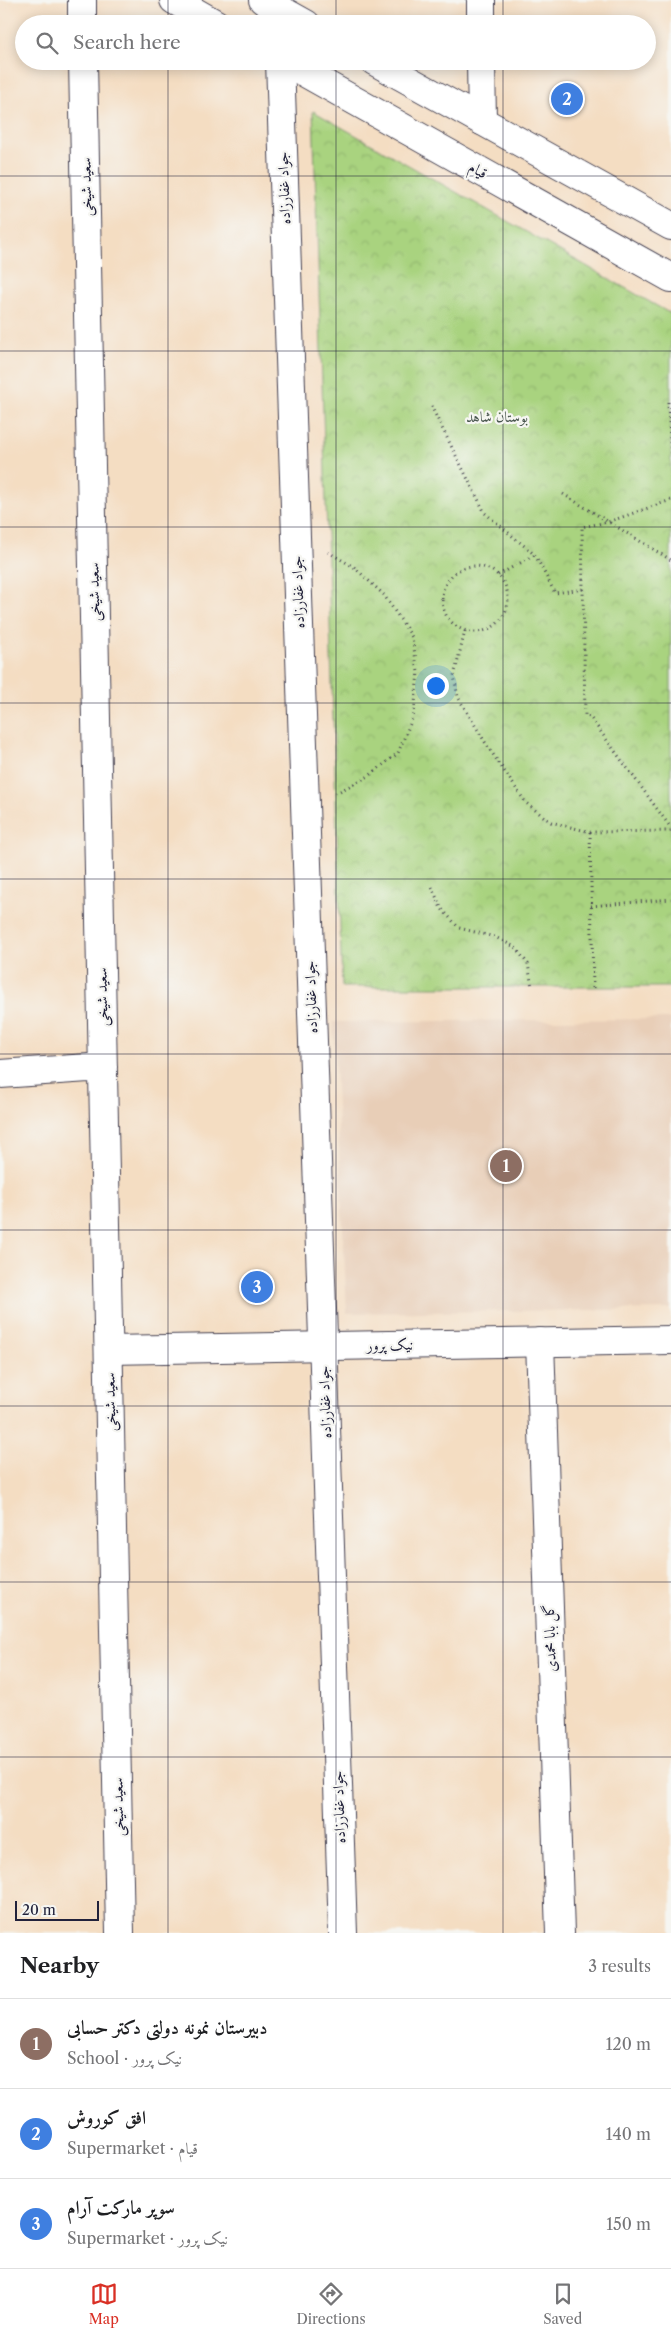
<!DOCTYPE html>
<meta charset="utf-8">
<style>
:root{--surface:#fff;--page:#f6f6f6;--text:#202124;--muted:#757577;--line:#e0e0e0;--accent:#d93025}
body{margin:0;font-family:"Libre Caslon Text",Amiri,serif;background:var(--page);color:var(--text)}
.scale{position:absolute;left:15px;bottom:12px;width:84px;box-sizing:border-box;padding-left:5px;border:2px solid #22223b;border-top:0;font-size:14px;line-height:18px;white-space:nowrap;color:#22223b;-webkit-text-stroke:4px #f6f6f2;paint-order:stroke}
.you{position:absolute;left:435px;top:685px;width:18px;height:18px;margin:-12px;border:4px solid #fff;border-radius:50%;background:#1a73e8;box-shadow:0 0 0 8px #1a73e833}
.badge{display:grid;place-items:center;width:32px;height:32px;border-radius:50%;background:var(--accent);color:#fff;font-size:16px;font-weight:700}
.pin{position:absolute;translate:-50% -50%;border:2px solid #fff;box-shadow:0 1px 5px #0006}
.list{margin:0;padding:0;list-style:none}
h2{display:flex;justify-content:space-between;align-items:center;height:65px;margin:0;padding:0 20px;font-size:21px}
h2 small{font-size:16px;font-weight:400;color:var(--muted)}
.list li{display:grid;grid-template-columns:32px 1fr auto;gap:15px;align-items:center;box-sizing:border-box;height:90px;padding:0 20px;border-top:1px solid var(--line)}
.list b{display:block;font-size:19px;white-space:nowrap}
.list p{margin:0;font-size:16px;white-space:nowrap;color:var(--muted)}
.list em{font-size:16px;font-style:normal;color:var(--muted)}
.icon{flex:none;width:28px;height:28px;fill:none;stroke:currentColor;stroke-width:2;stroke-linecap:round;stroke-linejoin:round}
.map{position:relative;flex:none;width:671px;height:1933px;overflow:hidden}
.search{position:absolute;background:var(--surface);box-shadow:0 2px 12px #0003;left:15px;right:15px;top:15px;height:55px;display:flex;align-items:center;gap:12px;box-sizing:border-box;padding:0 18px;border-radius:28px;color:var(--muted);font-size:19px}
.sheet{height:335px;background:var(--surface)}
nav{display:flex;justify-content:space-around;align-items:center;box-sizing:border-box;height:70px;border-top:1px solid var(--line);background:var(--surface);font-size:14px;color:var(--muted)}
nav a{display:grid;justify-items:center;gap:2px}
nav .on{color:var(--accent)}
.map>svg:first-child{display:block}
.built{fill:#e8ceb7}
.park{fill:url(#park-crowns);stroke:#667a5d}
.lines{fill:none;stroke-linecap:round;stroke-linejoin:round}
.minor-casing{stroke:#423e4f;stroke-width:30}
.tertiary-casing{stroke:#423e4f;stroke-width:30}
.path{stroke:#423e4f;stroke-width:3;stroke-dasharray:1 4;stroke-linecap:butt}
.minor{stroke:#fff;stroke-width:28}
.tertiary{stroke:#fff;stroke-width:28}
.grid{fill:none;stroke:#22223b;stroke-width:1;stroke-opacity:0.55}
.labels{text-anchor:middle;stroke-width:4.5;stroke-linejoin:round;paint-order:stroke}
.street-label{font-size:15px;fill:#22223b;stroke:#f6f6f2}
.park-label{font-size:15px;fill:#4a574f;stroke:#f6f6f2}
</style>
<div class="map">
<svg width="671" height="1933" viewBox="0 0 671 1933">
<defs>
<pattern id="park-crowns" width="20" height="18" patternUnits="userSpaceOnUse" patternTransform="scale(1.25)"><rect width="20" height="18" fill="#a9d37f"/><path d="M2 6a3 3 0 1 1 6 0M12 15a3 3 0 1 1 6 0" fill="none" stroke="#91b56f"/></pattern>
</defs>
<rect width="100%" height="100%" fill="#f6f6f2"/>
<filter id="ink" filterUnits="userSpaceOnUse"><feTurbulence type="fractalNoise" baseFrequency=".02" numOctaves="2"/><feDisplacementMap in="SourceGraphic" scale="10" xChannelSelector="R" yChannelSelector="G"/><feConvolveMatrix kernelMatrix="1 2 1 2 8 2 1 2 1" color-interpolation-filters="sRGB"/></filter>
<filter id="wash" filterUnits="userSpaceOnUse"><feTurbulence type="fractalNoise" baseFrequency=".0096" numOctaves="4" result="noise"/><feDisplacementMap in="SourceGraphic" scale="20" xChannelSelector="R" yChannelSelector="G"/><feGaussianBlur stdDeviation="1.12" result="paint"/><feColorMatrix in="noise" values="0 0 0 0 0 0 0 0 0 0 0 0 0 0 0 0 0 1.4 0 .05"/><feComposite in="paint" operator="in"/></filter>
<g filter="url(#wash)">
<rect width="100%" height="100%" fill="#f4ddc2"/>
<path class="built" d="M671,1019V1309L347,1313L333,1022Z"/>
<path class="park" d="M313,111L671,314V987H342Z"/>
</g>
<g filter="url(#ink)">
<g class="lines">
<defs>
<path id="minor" d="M82,0V24
M481,0V24
M83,61L120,1933
M280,61L343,1933
M481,61L482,121
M0,1074L103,1067
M540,1342L560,1933"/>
<path id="tertiary" d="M174,0L216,24
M263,0L306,24
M284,61L671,278
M374,61L671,226
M109,1350L671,1340"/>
</defs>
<use href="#minor" class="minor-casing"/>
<use href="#tertiary" class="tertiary-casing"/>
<path class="path" d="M668,402L671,457
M431,406L485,513L535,555L555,593L583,589
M563,494L671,560
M671,500L608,522L582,527L585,716L590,717L671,828
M328,552L354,567L384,595L412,637L418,672L414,714L398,753L369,776L336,793
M442 599a33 33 0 1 1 66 0a33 33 0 1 1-66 0Z
M498,575L535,555
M465,631L454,676L458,697L488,747L526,803L551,822L590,832L671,831
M590,832L593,988
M432,887L441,908L459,928L495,937L515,947L528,964L532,987
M591,906L671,899"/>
<use href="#minor" class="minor"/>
<use href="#tertiary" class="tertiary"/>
</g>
</g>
<path class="grid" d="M168,0V24M336,0V24M503,0V24M168,61V1933M336,61V1933M503,61V1933M0,176H671M0,351H671M0,527H671M0,703H671M0,879H671M0,1054H671M0,1230H671M0,1406H671M0,1582H671M0,1757H671"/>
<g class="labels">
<g class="street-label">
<text transform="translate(478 170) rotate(29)" y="5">قیام</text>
<text transform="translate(86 187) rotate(-91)" y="5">سعید شیخی</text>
<text transform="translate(284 188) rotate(-92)" y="5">جواد غفارزاده</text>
<text transform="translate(94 592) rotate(-91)" y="5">سعید شیخی</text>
<text transform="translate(298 592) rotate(-92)" y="5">جواد غفارزاده</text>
<text transform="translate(102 997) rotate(-91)" y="5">سعید شیخی</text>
<text transform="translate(311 997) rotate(-92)" y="5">جواد غفارزاده</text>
<text transform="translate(390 1345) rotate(-1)" y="5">نیک پرور</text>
<text transform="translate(110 1402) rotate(-91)" y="5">سعید شیخی</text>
<text transform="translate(325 1402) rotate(-92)" y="5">جواد غفارزاده</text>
<text transform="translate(550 1638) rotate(-92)" y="5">گل بابا محمدی</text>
<text transform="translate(118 1807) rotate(-91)" y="5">سعید شیخی</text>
<text transform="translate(339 1807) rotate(-92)" y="5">جواد غفارزاده</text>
</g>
<g class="park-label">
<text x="497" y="422">بوستان شاهد</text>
</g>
</g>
</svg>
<div class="scale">20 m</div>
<div class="you"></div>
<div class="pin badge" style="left:506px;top:1166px;background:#8d6e63">1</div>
<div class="pin badge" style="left:567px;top:99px;background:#3f7fe0">2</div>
<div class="pin badge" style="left:257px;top:1287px;background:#3f7fe0">3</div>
<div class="search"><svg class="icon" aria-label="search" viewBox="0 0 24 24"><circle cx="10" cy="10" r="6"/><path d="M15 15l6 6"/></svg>Search here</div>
</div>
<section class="sheet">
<h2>Nearby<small>3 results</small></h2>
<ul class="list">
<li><span class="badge" style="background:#8d6e63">1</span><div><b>دبیرستان نمونه دولتی دکتر حسابی</b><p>School · نیک پرور</p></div><em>120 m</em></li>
<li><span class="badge" style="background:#3f7fe0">2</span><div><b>افق کوروش</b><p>Supermarket · قیام</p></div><em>140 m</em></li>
<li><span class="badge" style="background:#3f7fe0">3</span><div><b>سوپر مارکت آرام</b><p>Supermarket · نیک پرور</p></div><em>150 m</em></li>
</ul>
</section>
<nav>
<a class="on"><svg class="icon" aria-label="map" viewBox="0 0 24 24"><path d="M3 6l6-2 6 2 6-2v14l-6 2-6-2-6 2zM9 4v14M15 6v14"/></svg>Map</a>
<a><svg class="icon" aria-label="directions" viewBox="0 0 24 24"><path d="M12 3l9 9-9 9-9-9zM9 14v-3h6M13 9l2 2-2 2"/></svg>Directions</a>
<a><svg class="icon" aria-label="saved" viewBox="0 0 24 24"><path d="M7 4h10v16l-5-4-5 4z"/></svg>Saved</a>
</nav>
